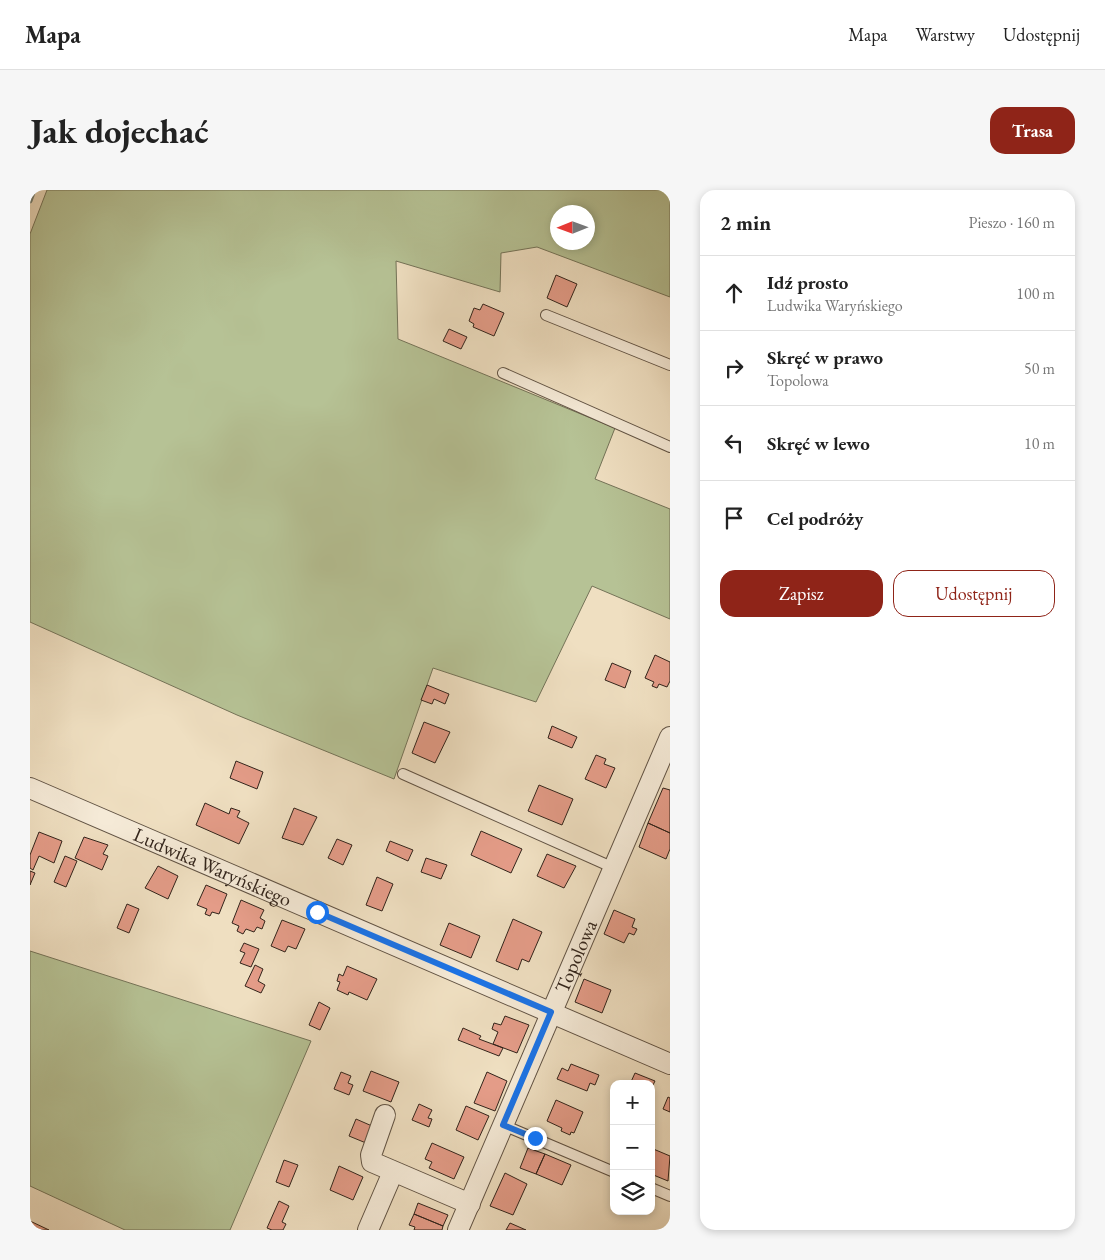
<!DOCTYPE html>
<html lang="pl">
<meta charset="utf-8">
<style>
:root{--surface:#fff;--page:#f6f6f6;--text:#222;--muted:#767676;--line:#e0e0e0;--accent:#8f2418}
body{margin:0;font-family:"EB Garamond",serif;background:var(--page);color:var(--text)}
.controls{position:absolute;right:15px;bottom:15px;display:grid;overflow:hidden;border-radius:10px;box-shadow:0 2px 8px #0003}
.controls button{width:45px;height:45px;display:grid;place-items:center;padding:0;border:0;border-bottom:1px solid var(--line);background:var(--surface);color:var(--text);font:25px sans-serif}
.compass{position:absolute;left:520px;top:15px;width:45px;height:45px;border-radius:50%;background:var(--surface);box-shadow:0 2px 8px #0003;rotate:269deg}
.stop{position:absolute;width:15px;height:15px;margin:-11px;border:4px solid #1a73e8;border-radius:50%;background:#fff}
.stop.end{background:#1a73e8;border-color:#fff;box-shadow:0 1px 5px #0008}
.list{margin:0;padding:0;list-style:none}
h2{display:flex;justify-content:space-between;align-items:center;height:65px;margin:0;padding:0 20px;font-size:21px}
h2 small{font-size:16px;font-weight:400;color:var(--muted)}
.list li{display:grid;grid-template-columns:32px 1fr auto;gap:15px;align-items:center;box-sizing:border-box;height:75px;padding:0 20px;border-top:1px solid var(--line)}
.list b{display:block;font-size:19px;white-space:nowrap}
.list p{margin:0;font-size:16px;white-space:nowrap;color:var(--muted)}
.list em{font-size:16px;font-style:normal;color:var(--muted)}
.actions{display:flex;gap:10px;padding:15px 20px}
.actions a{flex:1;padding:11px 0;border:1px solid var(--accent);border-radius:15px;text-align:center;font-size:18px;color:var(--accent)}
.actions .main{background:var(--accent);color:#fff}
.icon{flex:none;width:28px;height:28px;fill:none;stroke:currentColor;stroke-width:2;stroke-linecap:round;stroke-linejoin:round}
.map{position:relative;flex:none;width:640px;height:1040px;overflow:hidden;border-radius:15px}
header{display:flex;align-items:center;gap:30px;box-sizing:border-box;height:70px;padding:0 25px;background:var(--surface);border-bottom:1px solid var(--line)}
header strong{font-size:24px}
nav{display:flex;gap:28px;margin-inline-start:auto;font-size:18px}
.intro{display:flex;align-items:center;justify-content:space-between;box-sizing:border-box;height:120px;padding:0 30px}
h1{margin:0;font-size:35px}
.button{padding:12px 22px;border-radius:15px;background:var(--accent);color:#fff;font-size:18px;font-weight:700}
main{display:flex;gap:30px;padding:0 30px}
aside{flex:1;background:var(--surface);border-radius:15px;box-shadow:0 2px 8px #0003}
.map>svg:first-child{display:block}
.green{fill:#b6c295;stroke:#747358;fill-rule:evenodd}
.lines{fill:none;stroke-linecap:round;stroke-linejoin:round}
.stream{stroke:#707f77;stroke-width:5}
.building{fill:#e49c88;stroke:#32241b}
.service-casing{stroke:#615344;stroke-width:12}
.minor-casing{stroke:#615344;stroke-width:22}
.service{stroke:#f5ead7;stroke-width:10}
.minor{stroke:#f5ead7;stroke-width:20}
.route{stroke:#1a73e8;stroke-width:6}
.labels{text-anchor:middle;stroke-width:4;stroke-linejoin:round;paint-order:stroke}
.street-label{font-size:20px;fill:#32241b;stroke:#f5ead7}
</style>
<header>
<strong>Mapa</strong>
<nav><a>Mapa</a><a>Warstwy</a><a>Udostępnij</a></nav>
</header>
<div class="intro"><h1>Jak dojechać</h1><a class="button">Trasa</a></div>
<main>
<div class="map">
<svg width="640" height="1040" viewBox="0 0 640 1040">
<rect width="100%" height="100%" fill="#efdfc1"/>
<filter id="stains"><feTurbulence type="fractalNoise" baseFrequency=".004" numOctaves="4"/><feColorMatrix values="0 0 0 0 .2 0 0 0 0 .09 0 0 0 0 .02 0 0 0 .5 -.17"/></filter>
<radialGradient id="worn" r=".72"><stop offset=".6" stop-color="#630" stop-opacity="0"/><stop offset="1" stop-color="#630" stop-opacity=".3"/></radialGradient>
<path class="green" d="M17,0H640V107L507,57L471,63L470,102L366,71L368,149L585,238L565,289L640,319V429L562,396L506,512L403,478L364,589L207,525L0,432V44ZM528,22H558V52H528Z
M0,761L281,851L200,1040H95L0,996Z"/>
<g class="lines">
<path class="stream" d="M0,11L4,0"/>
</g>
<path class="building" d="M526,85L547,94L537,117L517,108Z
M453,114L474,123L464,146L443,137L444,134L439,131L444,118L450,120Z
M419,139L437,147L431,159L413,151Z
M625,465L640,472V491L637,497L629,494L627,498L622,496L624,492L615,488Z
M582,473L601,481L595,498L575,490Z
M397,495L419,504L415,514L404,509L402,514L391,510Z
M394,532L420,542L405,573L382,563Z
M522,536L547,547L542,558L518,548Z
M566,565L576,569L574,574L585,578L576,598L555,589Z
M206,571L233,582L227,599L200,588Z
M509,595L543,609L532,635L498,621Z
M633,598L640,600V643L618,633Z
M175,613L199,624L201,618L210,621L207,627L219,633L209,654L166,635Z
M264,618L287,627L273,655L252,648Z
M618,633L640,643V659L636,669L609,657Z
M451,641L492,659L481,683L441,665Z
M9,642L32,651L24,673L9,666L3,680L0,678V665Z
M54,647L78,655L73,664L78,666L72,680L45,668Z
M307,649L322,655L313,675L298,668Z
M360,651L383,660L378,671L356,661Z
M517,664L546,676L534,698L507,686Z
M35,666L47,671L36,697L24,692Z
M396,668L417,675L411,689L391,682Z
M128,676L148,686L138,709L115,698Z
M0,681L5,683L0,695Z
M347,687L363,694L352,721L336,715Z
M176,695L197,704L189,724L182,722L180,726L175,724L177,719L167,715Z
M211,710L234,720L230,728L235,731L232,739L227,737L224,742L216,739L213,744L207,741L209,736L202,733Z
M97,714L109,719L99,743L87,738Z
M584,720L605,729L602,737L607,739L604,745L599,743L594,753L574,744Z
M483,729L512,742L499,772L492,769L488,780L466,771Z
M252,730L275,739L266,759L258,756L255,762L241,756Z
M419,733L450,746L441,768L410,755Z
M214,753L229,759L221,777L210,773L215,763L210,761Z
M225,775L233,779L228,791L235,795L231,803L215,796Z
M317,776L347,789L337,810L319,802L318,805L307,800L310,792L307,791L309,784L313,786Z
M554,789L581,800L572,823L545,812Z
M289,812L300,818L290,840L279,835Z
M475,826L499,835L487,863L463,854L468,842L462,839L464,833L471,835Z
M433,838L451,846L449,849L473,858L469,866L428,850Z
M541,874L569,885L565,895L560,893L557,901L527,889L532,878L538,881Z
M341,881L369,892L361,912L333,901Z
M311,882L321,886L318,893L323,895L319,905L304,899Z
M457,882L477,891L465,921L444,913Z
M605,883L625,891L621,899V894H600Z
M638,907L640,908V922L633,919Z
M526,910L553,922L544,943L541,942L540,945L531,941L532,938L517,931Z
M389,914L402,920L398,928L402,929L399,937L382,930Z
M436,916L459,926L448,950L426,940Z
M326,929L342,936L336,953L319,946Z
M402,953L434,967L424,989L399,978L402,972L395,969Z
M498,958L515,964L506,984L490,978Z
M621,958L640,966L638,991L621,984Z
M515,964L541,975L532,995L506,984Z
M254,970L268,975L259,997L246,992Z
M309,976L333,987L323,1010L300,1000Z
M475,983L497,994L483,1025L460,1016Z
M249,1011L259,1016L252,1032L256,1034L253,1040H242L237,1038Z
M388,1013L418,1025L413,1036L384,1024Z
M384,1024L413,1036L412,1040H384L385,1037L379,1035Z
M0,1031L19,1040H0Z
M480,1033L496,1040H476Z"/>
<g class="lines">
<defs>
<path id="service" d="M516,125L640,175
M473,183L640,257
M373,584L584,678
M473,935L584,982
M621,998L640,1006"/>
<g id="minor">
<path id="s1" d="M0,598L640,874"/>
<path d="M355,925L341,965L342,972L440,1014"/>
<path d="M338,1040L363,982"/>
<path id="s2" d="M428,1040L640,547"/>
</g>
</defs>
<use href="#service" class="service-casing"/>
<use href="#minor" class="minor-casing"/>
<use href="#service" class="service"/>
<use href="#minor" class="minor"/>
</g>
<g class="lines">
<path class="route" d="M287,722L521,822L473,935L505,948"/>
</g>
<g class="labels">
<g class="street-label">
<text dy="7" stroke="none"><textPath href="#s1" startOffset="199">Ludwika Waryńskiego</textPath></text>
<text dy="7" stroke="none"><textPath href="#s2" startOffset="298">Topolowa</textPath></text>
</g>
</g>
<rect width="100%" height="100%" filter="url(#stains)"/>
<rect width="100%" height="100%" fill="url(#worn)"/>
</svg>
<div class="controls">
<button>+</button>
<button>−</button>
<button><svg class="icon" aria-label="layers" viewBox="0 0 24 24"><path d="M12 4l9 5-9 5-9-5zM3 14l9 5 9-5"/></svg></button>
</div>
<svg class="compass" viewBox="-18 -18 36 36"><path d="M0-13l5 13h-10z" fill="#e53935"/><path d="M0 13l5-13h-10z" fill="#767676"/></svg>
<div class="stop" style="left:287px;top:722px"></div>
<div class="stop end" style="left:505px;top:948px"></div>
</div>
<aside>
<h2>2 min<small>Pieszo · 160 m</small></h2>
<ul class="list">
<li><svg class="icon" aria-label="ahead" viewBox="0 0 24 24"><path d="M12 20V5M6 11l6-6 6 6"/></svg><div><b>Idź prosto</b><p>Ludwika Waryńskiego</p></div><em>100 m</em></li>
<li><svg class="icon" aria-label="right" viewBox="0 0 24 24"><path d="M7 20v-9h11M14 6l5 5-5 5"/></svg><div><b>Skręć w prawo</b><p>Topolowa</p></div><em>50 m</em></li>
<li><svg class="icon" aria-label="left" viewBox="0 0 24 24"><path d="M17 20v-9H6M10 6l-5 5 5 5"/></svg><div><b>Skręć w lewo</b></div><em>10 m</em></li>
<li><svg class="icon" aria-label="arrive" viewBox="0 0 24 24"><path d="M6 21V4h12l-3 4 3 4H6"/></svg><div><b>Cel podróży</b></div></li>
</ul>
<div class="actions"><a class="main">Zapisz</a><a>Udostępnij</a></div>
</aside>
</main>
